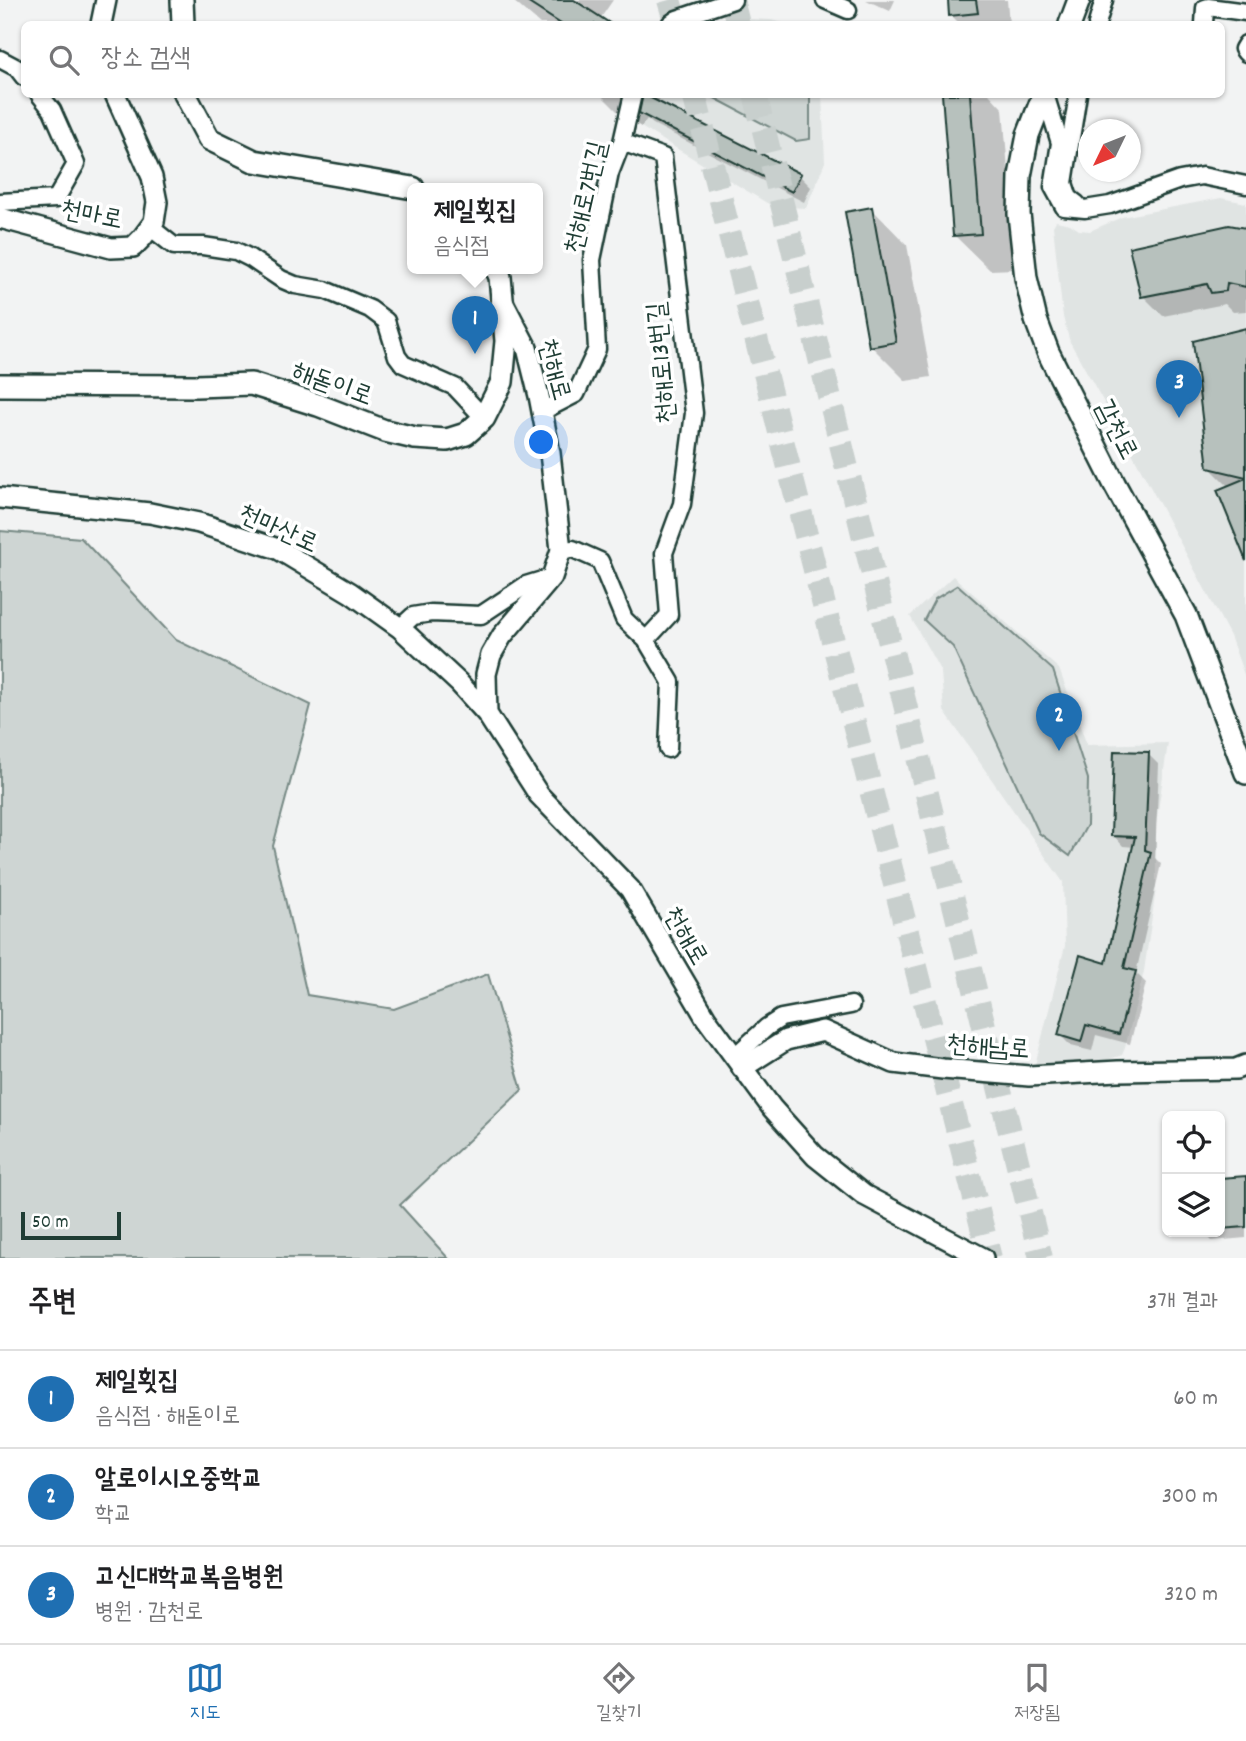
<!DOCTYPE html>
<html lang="ko">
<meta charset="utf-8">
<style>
:root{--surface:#fff;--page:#f6f6f6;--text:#202124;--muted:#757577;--line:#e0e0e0;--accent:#1f6fb2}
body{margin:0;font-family:Dekko,"Poor Story",sans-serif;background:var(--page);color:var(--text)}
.controls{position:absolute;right:21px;bottom:21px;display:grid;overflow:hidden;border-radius:10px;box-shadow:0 2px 5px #0004}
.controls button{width:63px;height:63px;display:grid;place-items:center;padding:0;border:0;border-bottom:2px solid var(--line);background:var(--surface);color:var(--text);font:35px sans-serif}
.compass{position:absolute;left:1078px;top:119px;width:63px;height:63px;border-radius:50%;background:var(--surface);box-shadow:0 2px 5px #0004;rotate:227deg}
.scale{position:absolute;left:21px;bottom:18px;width:100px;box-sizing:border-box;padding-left:7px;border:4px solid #1f3d34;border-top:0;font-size:19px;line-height:24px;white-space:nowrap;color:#1f3d34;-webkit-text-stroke:5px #fff;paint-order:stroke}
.you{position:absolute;left:542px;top:443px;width:24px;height:24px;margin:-18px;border:5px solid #fff;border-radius:50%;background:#1a73e8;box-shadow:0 0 0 10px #1a73e833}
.badge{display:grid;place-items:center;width:46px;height:46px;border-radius:50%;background:var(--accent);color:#fff;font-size:23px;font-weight:700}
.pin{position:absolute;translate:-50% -58px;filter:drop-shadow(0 2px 4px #0008)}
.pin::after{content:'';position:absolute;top:37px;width:24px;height:21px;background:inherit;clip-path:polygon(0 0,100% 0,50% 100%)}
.popup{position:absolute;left:407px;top:183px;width:136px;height:91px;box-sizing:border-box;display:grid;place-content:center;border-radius:10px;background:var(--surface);filter:drop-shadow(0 2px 5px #0005);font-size:23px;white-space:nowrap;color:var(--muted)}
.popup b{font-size:26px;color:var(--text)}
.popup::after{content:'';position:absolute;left:50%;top:100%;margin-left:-14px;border:14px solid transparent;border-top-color:var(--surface)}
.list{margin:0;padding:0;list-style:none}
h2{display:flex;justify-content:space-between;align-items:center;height:91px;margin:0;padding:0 28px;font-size:30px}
h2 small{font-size:23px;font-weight:400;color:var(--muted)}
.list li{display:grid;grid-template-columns:46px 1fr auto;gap:21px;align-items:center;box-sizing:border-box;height:98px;padding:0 28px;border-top:2px solid var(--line)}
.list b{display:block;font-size:26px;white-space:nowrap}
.list p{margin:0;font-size:23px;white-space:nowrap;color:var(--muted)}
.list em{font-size:23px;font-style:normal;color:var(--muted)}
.icon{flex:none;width:38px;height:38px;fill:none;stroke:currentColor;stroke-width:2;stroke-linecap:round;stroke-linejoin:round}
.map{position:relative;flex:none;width:1246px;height:1258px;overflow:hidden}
.search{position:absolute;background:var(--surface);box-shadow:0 2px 5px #0004;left:21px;right:21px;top:21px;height:77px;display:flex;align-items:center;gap:18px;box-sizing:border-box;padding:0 24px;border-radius:10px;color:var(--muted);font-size:26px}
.sheet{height:385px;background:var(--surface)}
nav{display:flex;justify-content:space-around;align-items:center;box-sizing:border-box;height:98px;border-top:2px solid var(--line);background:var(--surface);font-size:19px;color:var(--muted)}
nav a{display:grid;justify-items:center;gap:4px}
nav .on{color:var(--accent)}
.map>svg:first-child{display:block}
.built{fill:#e0e4e3}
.green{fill:#ced5d3;stroke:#768984;stroke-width:2}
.shadow{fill:#0003}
.building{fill:#b7c1bd;stroke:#1f3d34;stroke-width:2}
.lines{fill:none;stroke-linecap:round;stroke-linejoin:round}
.trunk-tunnel{stroke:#c8cfcd;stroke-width:24;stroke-dasharray:24 12;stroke-linecap:butt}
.minor-casing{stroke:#1f3d34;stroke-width:21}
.tertiary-casing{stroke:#1f3d34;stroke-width:24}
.secondary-casing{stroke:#1f3d34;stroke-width:26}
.minor{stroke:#fff;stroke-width:16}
.tertiary{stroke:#fff;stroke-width:19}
.secondary{stroke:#fff;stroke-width:21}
.labels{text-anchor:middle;stroke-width:7;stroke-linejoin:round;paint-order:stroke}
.street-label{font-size:26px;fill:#1f3d34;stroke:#fff}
</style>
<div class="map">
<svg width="1246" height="1258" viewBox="0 0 1246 1258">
<rect width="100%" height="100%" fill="#f2f3f3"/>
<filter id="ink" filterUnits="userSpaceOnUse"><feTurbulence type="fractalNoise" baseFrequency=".0143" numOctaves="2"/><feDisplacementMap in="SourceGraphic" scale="14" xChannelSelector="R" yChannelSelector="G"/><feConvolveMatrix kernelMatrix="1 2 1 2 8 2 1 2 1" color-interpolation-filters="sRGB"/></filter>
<g filter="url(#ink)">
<path class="built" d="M727,18L771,20L786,24H711Z
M636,95H822L825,162L806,208L772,206L631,121Z
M1221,198L1246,203V680L1230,636L1130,449L1070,342L1063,317L1053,226L1056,221L1070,224L1079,230L1090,231L1122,217Z
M953,576L1059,669L1087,745L1168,743L1156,824V889L1144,971L1125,1048L1122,1055L1104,1061L1035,1065L1065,946L1063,882L944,711L941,672L910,616Z"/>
<path class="green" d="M709,95H810V139L796,141Z
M0,531L81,538L176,640L311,705L273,846L307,995L394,1009L488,974L522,1090L400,1205L448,1258H0Z
M958,585L1053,670L1088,779L1087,825L1070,856L1039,833L953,647L924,620L935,599Z"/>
<path class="shadow" d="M512,0H613L600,19L608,24H540Z
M866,0H895L890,11Z
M949,0H1007L1009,24H960L951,15Z
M600,94H663L657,103L800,176L811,187L804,202L653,124L647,119L641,127L617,111Z
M944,94H989L1003,109L1016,269L990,270L954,235Z
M872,209L907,245L931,377L906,381L871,346Z
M1246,230V311L1233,312L1225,304L1163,316L1143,296Z
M1246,330V557L1229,487L1209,467Z
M1148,754L1159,765L1155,858L1161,864L1136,973L1146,983L1130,1044L1096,1035L1092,1051L1071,1046L1060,1035L1107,965L1135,847L1123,846L1113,835Z
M1246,1178V1238L1212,1241L1203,1232H1220V1180Z"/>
<path class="building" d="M524,0H574L611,24H561Z
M948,0H976L978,13L949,16Z
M643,94L801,174L792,192L639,113Z
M942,94H970L981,234L953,236Z
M872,207L896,342L869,347L845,212Z
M1229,225L1246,228V287L1227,283L1226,291L1211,293L1207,284L1141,297L1129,247Z
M1246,328V477L1208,468L1193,341Z
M1246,478V561L1217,490Z
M1114,751L1149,752L1145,850L1151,852L1124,968L1136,971L1119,1034L1086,1025L1081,1042L1058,1035L1080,955L1106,963L1135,837L1111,836Z
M1246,1176V1227L1220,1229V1178Z"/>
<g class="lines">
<path class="trunk-tunnel" d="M669,0L676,24
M732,0L738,24
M694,94L990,1258
M755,94L1041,1258"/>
<defs>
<path id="minor" d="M825,0L848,10
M670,24L677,19L733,0
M1097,24L1104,0
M1204,24L1205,8L1208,7L1246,12
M1246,44L1243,49L1246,53
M0,59L17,68L24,77
M1045,94L1060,143L1053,187L1064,207L1085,209L1110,205L1180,180L1202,176L1246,185
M622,142L663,157L694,413L682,504L664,553L669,615L646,640
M0,202L56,199L76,164L52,110L39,94
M1077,204L1069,198L1064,183L1078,94
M150,227L174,246H203L236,251L250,258L281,279L295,285L325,290L370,309L386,321L397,356L403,364L455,387L484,418
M541,412L576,394L597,349L592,260L610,173L622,142L633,94
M561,550L573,549L600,561L624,619L646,640L671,682L668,749
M400,628L413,616L431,613L481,615L526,585L552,577
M734,1057L767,1027L781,1018L851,1005"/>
<path id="tertiary" d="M101,24L106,0
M0,218L111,248L133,247L142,238L154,222L157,202L152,177L115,94
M503,302L527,348L539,396L550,453L561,550L552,577L502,636L491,655L486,674L487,714L539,795L630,889L706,1018L772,1108L815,1156L864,1195L983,1258
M0,498L150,513L199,523L278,549L351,593L400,628L459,683L487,714
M742,1068L786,1040L823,1031L894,1063L943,1069L1029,1076L1118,1071L1236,1069L1246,1065"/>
<path id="secondary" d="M182,0L183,24
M1070,24L1079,0
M185,94L209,139L254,161L413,188
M1044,94L1028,135L1020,176L1019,214L1026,278L1036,320L1048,352L1115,485L1186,615L1246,773
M0,385L196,386L251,384L318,405L385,431L415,438L447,440L466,434L484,418L502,382L506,341L500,277L496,268"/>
</defs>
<use href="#minor" class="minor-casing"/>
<use href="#tertiary" class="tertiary-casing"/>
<use href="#secondary" class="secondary-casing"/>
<use href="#minor" class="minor"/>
<use href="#tertiary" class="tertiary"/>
<use href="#secondary" class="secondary"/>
</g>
</g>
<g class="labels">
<g class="street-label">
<text transform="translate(584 197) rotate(-77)" y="9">천해로7번길</text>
<text transform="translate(92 213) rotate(11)" y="9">천마로</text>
<text transform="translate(660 363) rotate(-95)" y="9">천해로13번길</text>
<text transform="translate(556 369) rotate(75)" y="9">천해로</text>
<text transform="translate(333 382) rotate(20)" y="9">해돋이로</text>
<text transform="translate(1118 429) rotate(63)" y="9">감천로</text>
<text transform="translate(279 527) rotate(24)" y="9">천마산로</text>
<text transform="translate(687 935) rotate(60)" y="9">천해로</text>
<text transform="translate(988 1045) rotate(4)" y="9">천해남로</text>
</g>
</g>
</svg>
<div class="controls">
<button><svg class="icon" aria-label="locate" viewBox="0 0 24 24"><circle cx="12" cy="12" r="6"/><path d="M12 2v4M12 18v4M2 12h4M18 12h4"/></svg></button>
<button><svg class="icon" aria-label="layers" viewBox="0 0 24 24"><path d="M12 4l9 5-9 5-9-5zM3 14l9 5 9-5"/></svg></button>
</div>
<svg class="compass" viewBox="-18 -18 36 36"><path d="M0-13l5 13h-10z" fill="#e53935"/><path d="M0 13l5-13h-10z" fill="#757577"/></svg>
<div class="scale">50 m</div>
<div class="you"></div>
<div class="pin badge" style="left:475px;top:354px">1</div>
<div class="popup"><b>제일횟집</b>음식점</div>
<div class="pin badge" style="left:1059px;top:751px">2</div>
<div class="pin badge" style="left:1179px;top:418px">3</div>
<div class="search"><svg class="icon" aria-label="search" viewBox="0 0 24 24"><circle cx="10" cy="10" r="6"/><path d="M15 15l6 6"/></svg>장소 검색</div>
</div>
<section class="sheet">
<h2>주변<small>3개 결과</small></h2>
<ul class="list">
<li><span class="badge">1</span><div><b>제일횟집</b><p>음식점 · 해돋이로</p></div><em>60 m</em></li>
<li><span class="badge">2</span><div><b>알로이시오중학교</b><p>학교</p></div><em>300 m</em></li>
<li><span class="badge">3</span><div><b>고신대학교복음병원</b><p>병원 · 감천로</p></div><em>320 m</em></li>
</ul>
</section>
<nav>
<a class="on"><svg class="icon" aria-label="map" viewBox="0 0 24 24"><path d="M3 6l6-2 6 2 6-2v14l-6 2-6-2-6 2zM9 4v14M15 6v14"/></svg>지도</a>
<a><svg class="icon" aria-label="directions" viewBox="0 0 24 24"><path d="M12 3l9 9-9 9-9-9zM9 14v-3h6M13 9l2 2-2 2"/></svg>길찾기</a>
<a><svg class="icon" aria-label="saved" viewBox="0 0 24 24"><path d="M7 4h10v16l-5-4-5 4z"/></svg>저장됨</a>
</nav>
